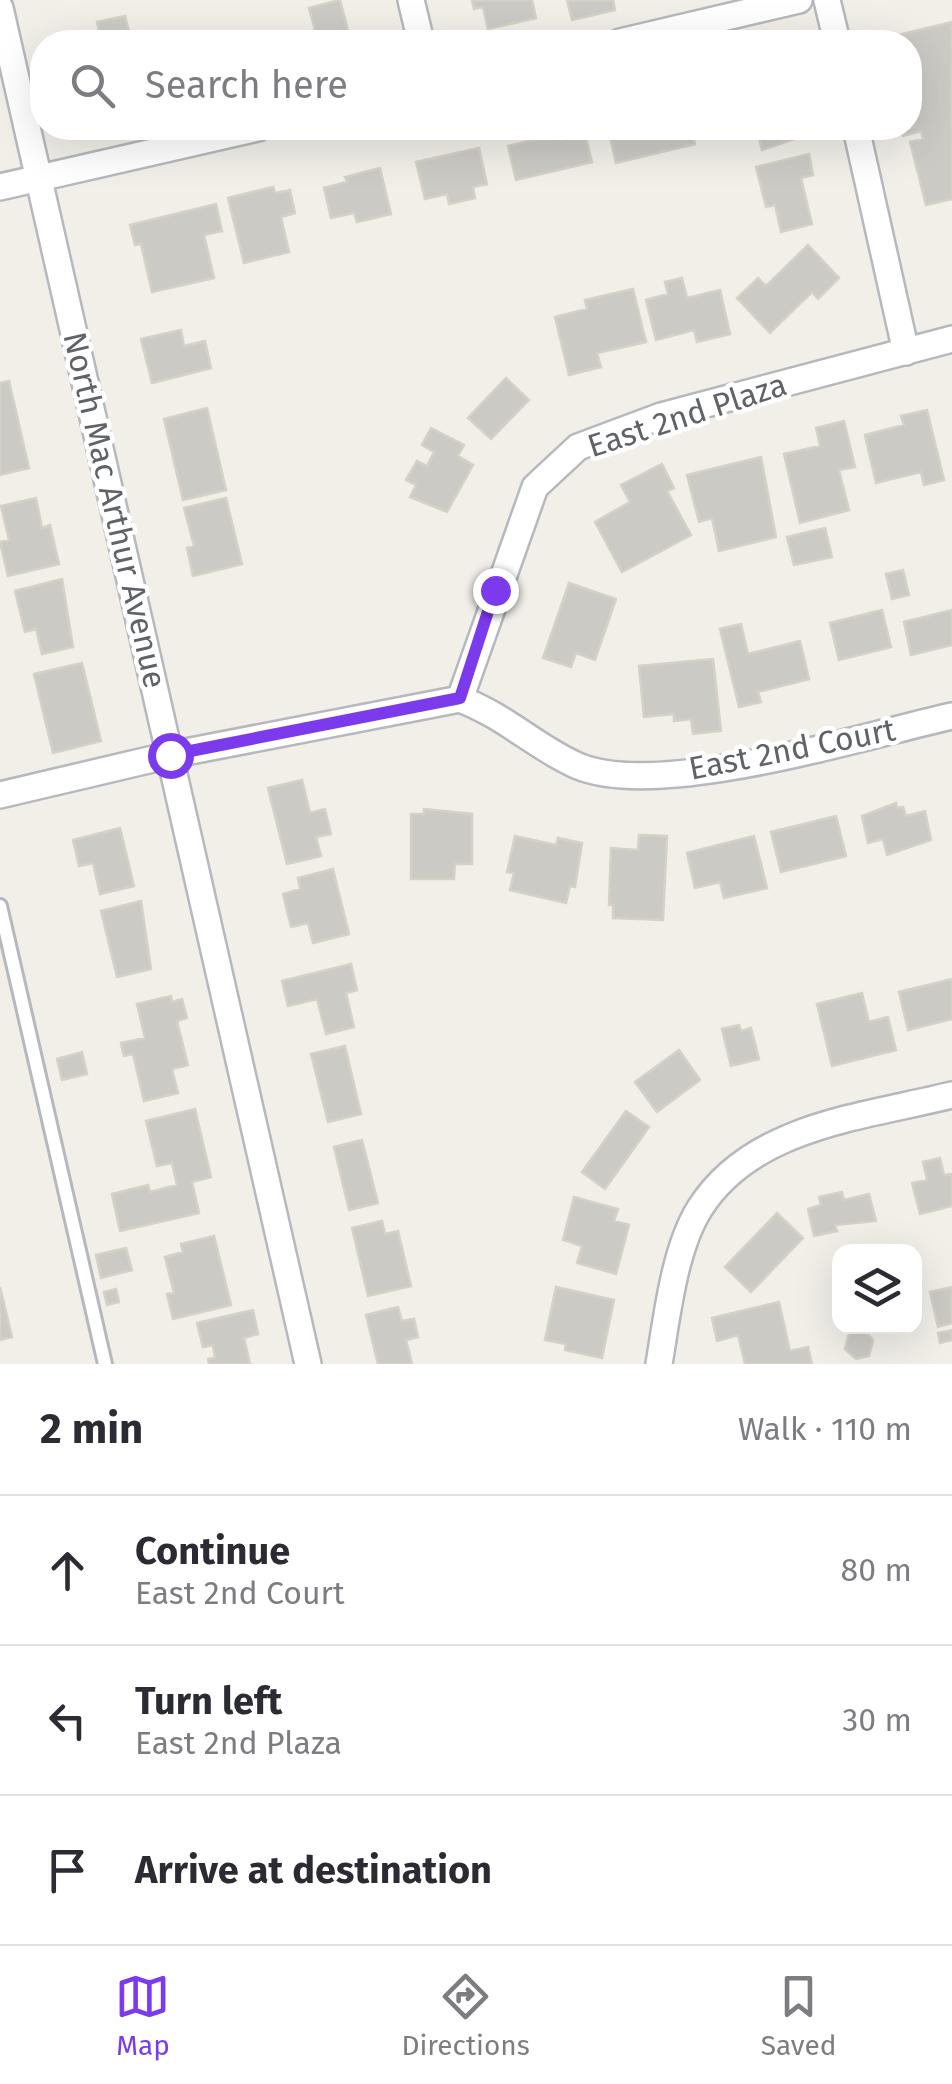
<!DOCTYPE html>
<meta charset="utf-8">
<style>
:root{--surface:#fff;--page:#f2f2f3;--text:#2b2b33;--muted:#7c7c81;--line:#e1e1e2;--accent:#7c3aed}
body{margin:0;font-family:"Fira Sans",sans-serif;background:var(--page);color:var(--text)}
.controls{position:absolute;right:30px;bottom:30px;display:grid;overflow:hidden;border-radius:20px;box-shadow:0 10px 40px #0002}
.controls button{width:90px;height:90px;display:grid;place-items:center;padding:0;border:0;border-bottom:2px solid var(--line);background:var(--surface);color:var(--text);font:50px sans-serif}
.stop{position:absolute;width:30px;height:30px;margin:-22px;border:8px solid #7c3aed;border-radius:50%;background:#fff}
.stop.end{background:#7c3aed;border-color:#fff;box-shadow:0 2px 10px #0008}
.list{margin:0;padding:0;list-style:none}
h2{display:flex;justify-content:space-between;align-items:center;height:130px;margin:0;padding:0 40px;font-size:42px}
h2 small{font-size:32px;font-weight:400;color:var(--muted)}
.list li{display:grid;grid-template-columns:65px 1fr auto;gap:30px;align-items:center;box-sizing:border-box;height:150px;padding:0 40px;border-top:2px solid var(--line)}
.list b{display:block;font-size:38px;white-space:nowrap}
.list p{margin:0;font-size:32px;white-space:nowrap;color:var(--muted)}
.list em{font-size:32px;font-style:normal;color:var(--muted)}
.icon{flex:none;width:55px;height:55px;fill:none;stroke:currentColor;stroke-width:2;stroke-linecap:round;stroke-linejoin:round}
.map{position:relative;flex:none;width:952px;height:1364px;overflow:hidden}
.search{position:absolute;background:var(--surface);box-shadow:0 10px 40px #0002;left:30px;right:30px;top:30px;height:110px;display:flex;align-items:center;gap:25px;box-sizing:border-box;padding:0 35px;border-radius:40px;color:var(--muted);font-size:38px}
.sheet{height:580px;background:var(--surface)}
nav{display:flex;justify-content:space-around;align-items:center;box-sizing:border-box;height:140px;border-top:2px solid var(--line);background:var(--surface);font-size:28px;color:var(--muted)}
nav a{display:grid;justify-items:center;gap:5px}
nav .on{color:var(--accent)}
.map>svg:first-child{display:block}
.building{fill:#cccac5;stroke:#d6d1c6;stroke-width:2.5}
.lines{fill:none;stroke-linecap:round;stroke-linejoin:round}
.lane-casing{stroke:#b5b8bc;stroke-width:18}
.street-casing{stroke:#b5b8bc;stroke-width:30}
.lane{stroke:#fff;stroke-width:12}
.street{stroke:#fff;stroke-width:25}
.route{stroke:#7c3aed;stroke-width:12}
.labels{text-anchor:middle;stroke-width:9;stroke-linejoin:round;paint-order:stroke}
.street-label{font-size:32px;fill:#5f6368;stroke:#fff}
</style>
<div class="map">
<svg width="952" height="1364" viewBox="0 0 952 1364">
<rect width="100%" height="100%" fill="#f1efe8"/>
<path class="building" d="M340,0L351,42H318L309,8Z
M472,0H532L536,18L488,29L483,7L474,9Z
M567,0H613L615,10L572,20Z
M125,16L131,39L87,42L101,39L97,22Z
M952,22V199L926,205L910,142L923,139L921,131L903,136L901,128H910V116L917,114L910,83V42H900L898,35Z
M608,128H691L695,144L616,163Z
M757,128H821V130L762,150Z
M558,134L560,140L585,134L592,162L516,180L508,146Z
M479,148L487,184L473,187L475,198L449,204L447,194L425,199L416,162Z
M809,154L813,175L801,178L812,224L781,232L775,205L766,207L756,167Z
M380,168L391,214L357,222L354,213L331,218L324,188L347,182L345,177Z
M273,187L275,193L290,190L295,213L281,217L289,252L244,263L228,198Z
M216,204L222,231L204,235L214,278L152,292L141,244L135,245L130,225Z
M808,245L839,278L818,299L812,292L770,333L737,298L758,278L766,286Z
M682,278L687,298L720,290L730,334L697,342L694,330L656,340L646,300L668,294L665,282Z
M633,289L646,342L597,353L601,367L569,375L555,317L587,309L585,300Z
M181,330L184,346L205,341L211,368L152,383L141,339Z
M506,378L529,400L491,439L468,418Z
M9,381L29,468L0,475V383Z
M207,408L226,490L183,500L164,419Z
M927,410L944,480L924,485L921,472L876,483L865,435L904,425L901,416Z
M844,421L855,467L839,470L849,510L800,523L784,454L820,446L816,428Z
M431,428L464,445L458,456L473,465L447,512L410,497L416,485L406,480L417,461L427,466L434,452L422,445Z
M761,457L776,537L719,551L712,518L699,522L687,475Z
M662,464L674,488L667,491L691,535L622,572L595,522L630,502L621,485Z
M36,498L42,528L50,525L59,564L8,576L0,542L9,540L1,506Z
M226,498L242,564L193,576L187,548L194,546L184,508Z
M825,528L832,557L794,565L787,537Z
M903,570L909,595L892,599L886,574Z
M62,579L73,647L42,654L36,629L25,632L15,591Z
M569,583L616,599L595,660L576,653L571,667L543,658Z
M882,610L891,647L839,660L830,623Z
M952,610V645L911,655L904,622Z
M741,624L748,654L800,641L809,679L758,692L761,702L739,707L720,629Z
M713,659L721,731L693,734L691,719L674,721V714L644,717L639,666Z
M82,663L101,741L53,753L34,674Z
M302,780L310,813L325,809L331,834L316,837L321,856L287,864L268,788Z
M896,803L897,808L903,807L906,816L925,811L931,840L887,855L883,839L868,843L862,816Z
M424,809L472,814V864H455L454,879H411V814H424Z
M836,816L846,856L781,872L771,832Z
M120,828L134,886L100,894L93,863L79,866L73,840Z
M639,835L667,836L663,920L613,918V905H609L611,848L638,850Z
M515,836L556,845L558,838L582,843L575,887L570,886L566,903L510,890L514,873L507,872Z
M754,836L767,888L724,898L720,882L695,888L687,853Z
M333,869L349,934L313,943L308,923L291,927L283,894L300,889L298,878Z
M141,901L151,969L117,977L101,911Z
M351,964L357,990L346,993L354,1027L326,1034L317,999L288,1006L282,981Z
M952,979V1019L908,1030L899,992Z
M862,993L869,1022L888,1017L896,1050L832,1066L817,1004Z
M171,996L172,1002L182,999L187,1018L177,1021L188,1065L172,1069L178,1093L144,1101L133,1054L124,1056L121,1043L145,1038L137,1004Z
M739,1025L741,1031L751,1028L759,1059L731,1066L722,1029Z
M345,1046L361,1114L328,1122L311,1054Z
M679,1050L700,1080L657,1112L635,1082Z
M82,1052L87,1074L62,1080L57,1059Z
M195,1109L211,1177L192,1182L199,1213L120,1231L112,1194L148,1185L150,1192L177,1185L172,1163L157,1166L146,1121Z
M626,1111L649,1127L605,1189L582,1172Z
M362,1140L378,1203L349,1210L334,1147Z
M940,1158L944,1175L952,1174V1206L920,1214L912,1183L927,1180L923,1162Z
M842,1192L844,1200L869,1194L876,1221L835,1225L837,1231L814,1236L808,1209L821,1205L819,1197Z
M574,1197L618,1209L614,1221L629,1225L616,1274L577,1263L582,1246L563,1240Z
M777,1213L803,1238L751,1292L725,1267Z
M382,1221L385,1234L398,1231L411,1286L368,1296L352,1228Z
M214,1236L231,1305L173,1319L167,1294L174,1293L165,1257L183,1252L181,1244Z
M126,1248L132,1270L101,1278L96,1255Z
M0,1287L12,1337L0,1340Z
M556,1287L614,1300L602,1358L565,1350L566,1344L545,1340Z
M952,1287V1323L938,1327L930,1292Z
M116,1289L119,1302L107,1305L104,1292Z
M779,1302L790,1351L808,1347L812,1364H745L738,1335L717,1341L712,1318Z
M398,1307L402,1321L414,1319L418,1337L406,1340L412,1364H378L366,1315Z
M253,1310L258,1334L244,1338L250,1364H209L208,1359L215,1358L213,1345L203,1347L197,1323Z
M863,1330L873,1340L869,1356L856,1359L845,1349L849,1333Z
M952,1330V1340L940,1343L938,1333Z"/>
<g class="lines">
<defs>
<path id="lane" d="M0,906L105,1364"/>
<path id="street" d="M411,0L421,42
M827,0L837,42
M0,8L308,1364
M620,42L799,0
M856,128L906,352
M0,187L258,128
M460,699L535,487L578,447L661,416L952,339
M0,795L170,755L460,699C507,717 538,749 578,766C659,800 863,736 952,716
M659,1364C667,1317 674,1249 700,1208C753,1125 864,1117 952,1095"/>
</defs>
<use href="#lane" class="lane-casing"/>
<use href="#street" class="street-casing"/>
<use href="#lane" class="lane"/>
<use href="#street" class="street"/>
</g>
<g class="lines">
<path class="route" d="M170,755L460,698L495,590"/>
</g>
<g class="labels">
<g class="street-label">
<text transform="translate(687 415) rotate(-18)" y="11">East 2nd Plaza</text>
<text transform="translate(115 510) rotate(77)" y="11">North Mac Arthur Avenue</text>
<text transform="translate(792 749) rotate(-11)" y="11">East 2nd Court</text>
</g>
</g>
</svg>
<div class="controls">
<button><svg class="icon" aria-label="layers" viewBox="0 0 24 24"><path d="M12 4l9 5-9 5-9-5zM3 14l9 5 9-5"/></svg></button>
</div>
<div class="stop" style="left:170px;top:755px"></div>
<div class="stop end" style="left:495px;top:590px"></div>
<div class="search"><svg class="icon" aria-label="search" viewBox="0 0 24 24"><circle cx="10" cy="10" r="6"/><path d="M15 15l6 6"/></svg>Search here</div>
</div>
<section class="sheet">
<h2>2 min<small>Walk · 110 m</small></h2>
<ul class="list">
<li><svg class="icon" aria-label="ahead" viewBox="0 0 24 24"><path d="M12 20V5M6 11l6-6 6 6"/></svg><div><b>Continue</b><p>East 2nd Court</p></div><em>80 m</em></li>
<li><svg class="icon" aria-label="left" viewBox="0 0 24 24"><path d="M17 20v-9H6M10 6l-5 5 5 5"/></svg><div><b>Turn left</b><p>East 2nd Plaza</p></div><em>30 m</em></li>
<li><svg class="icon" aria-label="arrive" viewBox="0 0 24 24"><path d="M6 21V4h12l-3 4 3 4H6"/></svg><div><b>Arrive at destination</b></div></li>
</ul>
</section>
<nav>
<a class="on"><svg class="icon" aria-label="map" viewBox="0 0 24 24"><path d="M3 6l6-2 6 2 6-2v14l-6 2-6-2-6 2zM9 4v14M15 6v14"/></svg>Map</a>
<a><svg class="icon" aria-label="directions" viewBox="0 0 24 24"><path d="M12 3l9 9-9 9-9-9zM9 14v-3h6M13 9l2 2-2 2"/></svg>Directions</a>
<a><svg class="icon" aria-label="saved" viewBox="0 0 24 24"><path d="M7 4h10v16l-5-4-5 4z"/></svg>Saved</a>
</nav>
